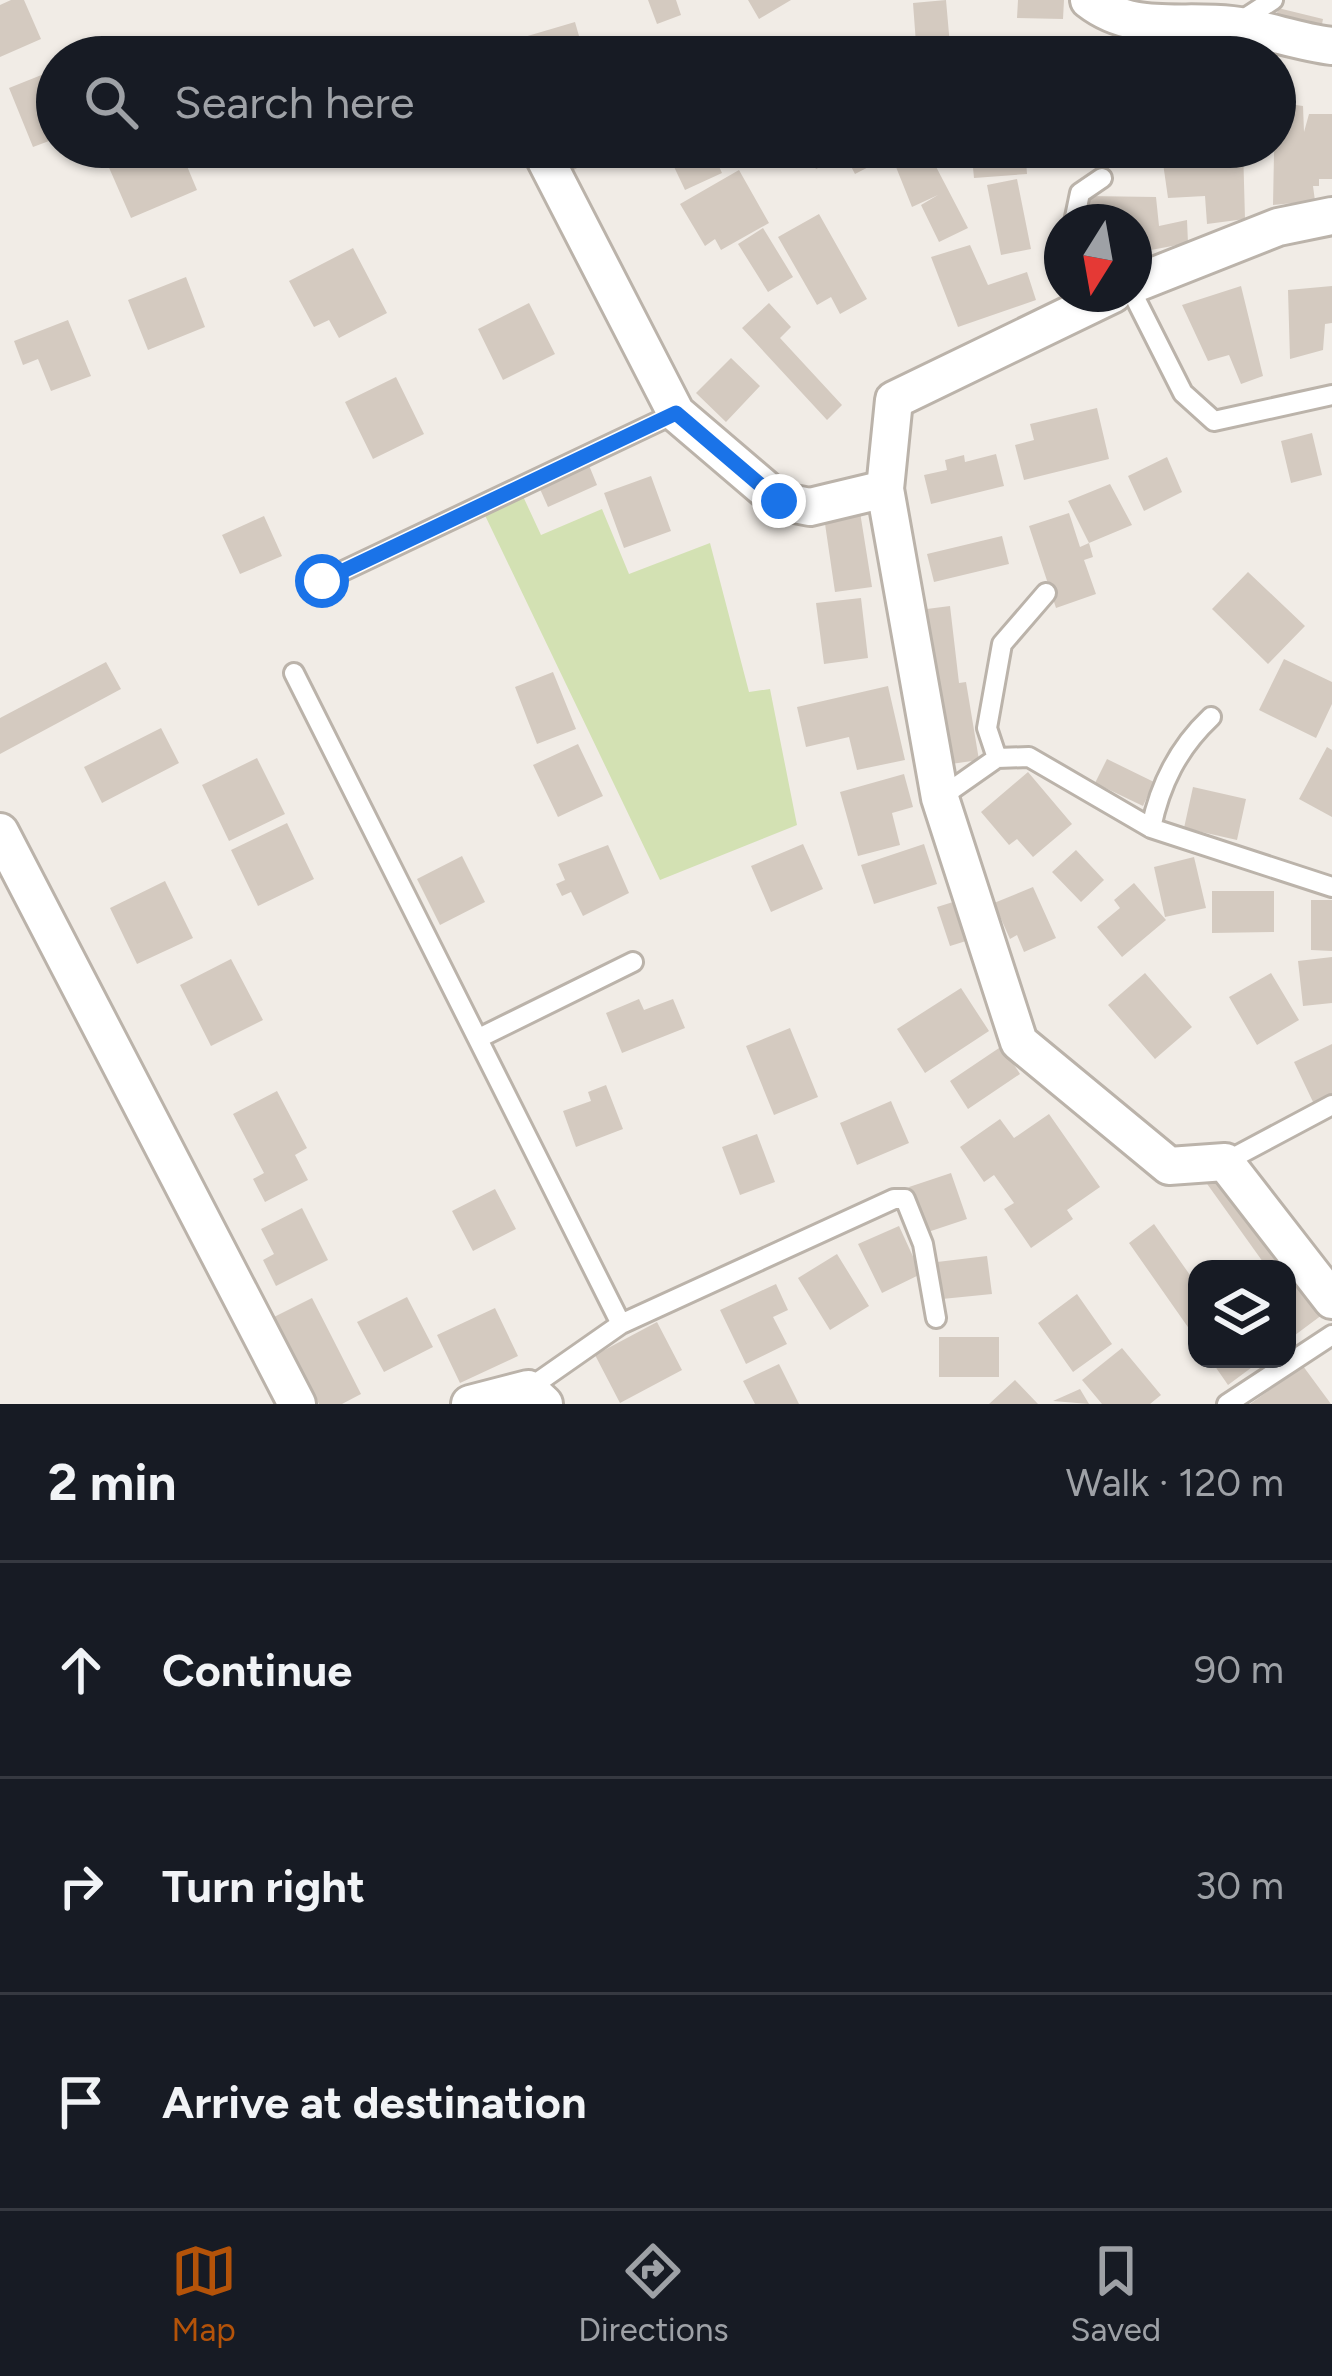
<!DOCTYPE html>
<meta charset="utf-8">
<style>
:root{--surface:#171b24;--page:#242831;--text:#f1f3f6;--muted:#9ea1a6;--line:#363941;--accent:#b45309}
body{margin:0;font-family:Figtree,sans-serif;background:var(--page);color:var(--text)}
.controls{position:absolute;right:36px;bottom:36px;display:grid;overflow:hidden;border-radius:24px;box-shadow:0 3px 9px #0004}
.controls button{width:108px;height:108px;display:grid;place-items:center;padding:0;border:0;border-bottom:3px solid var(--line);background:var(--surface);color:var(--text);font:60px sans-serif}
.compass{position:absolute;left:1044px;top:204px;width:108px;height:108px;border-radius:50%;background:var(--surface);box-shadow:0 3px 9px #0004;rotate:191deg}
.stop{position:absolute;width:36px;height:36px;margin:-27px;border:9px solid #1a73e8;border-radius:50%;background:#fff}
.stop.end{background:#1a73e8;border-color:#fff;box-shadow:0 3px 12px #0008}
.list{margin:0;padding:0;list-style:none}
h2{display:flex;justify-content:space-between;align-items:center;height:156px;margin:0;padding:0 48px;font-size:51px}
h2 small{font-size:39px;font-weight:400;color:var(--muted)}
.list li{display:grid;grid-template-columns:78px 1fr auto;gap:36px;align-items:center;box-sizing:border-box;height:216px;padding:0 48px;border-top:3px solid var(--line)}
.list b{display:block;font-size:45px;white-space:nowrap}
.list em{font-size:39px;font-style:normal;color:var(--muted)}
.icon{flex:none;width:66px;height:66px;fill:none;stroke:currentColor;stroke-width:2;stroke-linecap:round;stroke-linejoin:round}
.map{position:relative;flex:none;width:1332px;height:1404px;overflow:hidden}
.search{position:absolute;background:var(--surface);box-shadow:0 3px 9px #0004;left:36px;right:36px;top:36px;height:132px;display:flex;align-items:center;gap:30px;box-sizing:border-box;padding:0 42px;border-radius:66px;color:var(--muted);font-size:45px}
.sheet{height:804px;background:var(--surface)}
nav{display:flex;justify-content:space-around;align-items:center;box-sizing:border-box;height:168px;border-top:3px solid var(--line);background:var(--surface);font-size:33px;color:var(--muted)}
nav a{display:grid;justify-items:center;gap:6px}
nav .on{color:var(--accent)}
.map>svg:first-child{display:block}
.green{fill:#d3e1b3}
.building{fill:#d4cac0}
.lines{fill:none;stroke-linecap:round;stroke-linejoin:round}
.lane-casing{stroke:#bbb3aa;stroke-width:24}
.street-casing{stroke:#bbb3aa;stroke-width:42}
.lane{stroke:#fff;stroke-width:18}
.street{stroke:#fff;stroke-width:36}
.route{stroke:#1a73e8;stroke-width:15}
</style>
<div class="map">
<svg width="1332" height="1404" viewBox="0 0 1332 1404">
<rect width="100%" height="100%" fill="#f1ece6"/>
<path class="green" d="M521,492L541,535L602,509L629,574L710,543L749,692L770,689L797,825L660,880L481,507Z"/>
<path class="building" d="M11,0H24L41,39L0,57V5Z
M648,0H676L681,15L657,24Z
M748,0H791L759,19Z
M946,0L951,57H917L913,3Z
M1018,0H1064L1063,19L1017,18Z
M1278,8L1323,19L1319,40L1273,33Z
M575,22L585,57H519L514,40Z
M1123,36L1125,57H1101L1099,39Z
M756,37L771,57H731Z
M54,70L57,138L33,147L9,88Z
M1275,102L1303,106L1304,132L1309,114H1332V179H1319V186H1313L1315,201L1273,205Z
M100,147H179L197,190L131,218Z
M562,147H616L566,174L554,152Z
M678,147H710L722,173L685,190L667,152Z
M810,147H875L882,160L855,174L845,155L816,169L806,149Z
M888,147H947L949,151L932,159L968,228L939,242L921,205L938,195L912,207Z
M971,147H1025L1027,174L974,178Z
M1124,147H1243L1245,219L1207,224L1205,196L1168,198L1163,163L1126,167Z
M739,170L769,223L721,250L715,239L705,246L680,204Z
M1017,179L1031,249L1001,255L987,185Z
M1088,196L1156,197L1159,226L1187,220L1188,243L1151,250L1154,265L1134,276V222H1092Z
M819,214L867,299L840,314L831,297L817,305L778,237Z
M763,228L793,277L768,292L738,244Z
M970,245L988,285L1027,272L1036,300L958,327L931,257Z
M353,248L387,313L339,338L329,320L314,327L289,281Z
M186,277L205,327L148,350L128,300Z
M1241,286L1263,376L1241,384L1229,355L1208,361L1182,305Z
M1332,286V323L1325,324L1323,350L1290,359L1288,290Z
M529,303L555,354L503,380L478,329Z
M769,303L791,327L780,338L842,405L827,420L742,328Z
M68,320L91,376L51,391L38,359L23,365L14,341Z
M731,358L760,386L726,422L696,393Z
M396,377L424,434L373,459L345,402Z
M1097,408L1109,459L1024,480L1015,445L1034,440L1030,424Z
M1312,433L1322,475L1291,483L1281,441Z
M996,454L1004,486L931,504L924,475L947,470L945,460L964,455L965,462Z
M1167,457L1182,492L1144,511L1128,476Z
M586,458L597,485L548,507L536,480Z
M651,476L671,531L624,548L604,493Z
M1110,484L1132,525L1089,543L1093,557L1084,560L1096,594L1056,608L1029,526L1069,513L1080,547L1089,543L1068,501Z
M860,512L872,587L835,592L824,517Z
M264,516L282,556L240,574L222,535Z
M1002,536L1009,564L934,582L927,554Z
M1248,572L1305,626L1268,664L1212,609Z
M861,598L868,658L824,664L816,603Z
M950,606L959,683L966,682L979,760L944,765L919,610Z
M1284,659L1332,682V704L1316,738L1259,710Z
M106,662L121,689L0,754V718Z
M553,672L576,729L537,744L515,687Z
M888,686L905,760L857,770L849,737L806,747L797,707Z
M161,728L179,763L102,803L84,767Z
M578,744L603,796L558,817L533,765Z
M1327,747L1332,750V817L1299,799Z
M257,758L285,814L229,841L202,785Z
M1107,759L1154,782L1143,806L1095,783Z
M1028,772L1072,824L1033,857L1017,839L1009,845L981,812Z
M904,774L913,807L892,813L900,845L858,856L840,792Z
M1193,787L1246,799L1237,840L1184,828Z
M287,823L314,879L258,906L231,850Z
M803,844L823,889L771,912L751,866Z
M924,844L937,884L874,904L861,865Z
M608,845L629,893L583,916L571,892L562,896L556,884L565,880L558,864Z
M1076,850L1104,880L1081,902L1052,872Z
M462,856L485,902L440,925L417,879Z
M1194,857L1206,908L1165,917L1154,867Z
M165,881L193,938L137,964L110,908Z
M1134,883L1166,920L1122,957L1097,927L1120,908L1114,900Z
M1033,887L1056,938L1024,952L1017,935L1010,939L994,903Z
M1212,891H1274V932L1212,933Z
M966,898L979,937L950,946L937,907Z
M1311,900H1332V951L1311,950Z
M1332,957V1003L1303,1006L1298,961Z
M231,959L263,1020L211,1046L180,985Z
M1145,973L1192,1027L1155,1059L1108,1005Z
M1271,973L1299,1020L1257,1045L1229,997Z
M961,988L989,1031L925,1073L897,1029Z
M639,999L644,1010L673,999L685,1028L622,1053L606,1013Z
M790,1028L818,1097L774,1115L746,1046Z
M1332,1044V1095L1314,1104L1294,1062Z
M1002,1046L1020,1074L968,1109L950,1081Z
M606,1085L623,1129L576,1147L563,1111L591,1101L588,1092Z
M277,1091L307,1148L295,1155L308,1180L265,1202L253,1179L264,1173L233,1114Z
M891,1101L909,1143L857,1165L840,1123Z
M1049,1114L1100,1187L1067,1210L1073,1219L1031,1248L1004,1209L1014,1203L994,1175L984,1182L960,1147L1000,1119L1014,1138Z
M757,1134L775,1182L740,1195L722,1147Z
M1222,1169L1326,1312L1287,1341V1269H1268L1205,1181Z
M951,1173L967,1219L925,1233L909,1187Z
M495,1189L516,1229L473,1251L452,1211Z
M302,1208L328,1260L276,1286L263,1260L274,1254L261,1229Z
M1154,1224L1197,1285V1340L1129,1243Z
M899,1226L921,1274L882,1293L858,1244Z
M837,1254L869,1306L830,1330L798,1278Z
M987,1256L992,1294L942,1299L937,1262Z
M776,1284L788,1310L773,1317L787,1344L746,1364L720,1310Z
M1077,1294L1112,1344L1073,1372L1038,1323Z
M407,1297L433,1347L384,1372L357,1322Z
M312,1298L361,1394L342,1404H319L274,1317Z
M495,1308L518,1356L460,1383L437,1335Z
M657,1322L682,1370L620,1403L595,1355Z
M939,1337H999V1377H939Z
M1122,1348L1161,1395L1150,1404H1102L1082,1380Z
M1210,1359H1263L1228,1385Z
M779,1364L799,1404H755L743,1381Z
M1303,1366L1331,1404H1250Z
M1015,1380L1038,1404H989Z
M1080,1389L1089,1404L1053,1401Z"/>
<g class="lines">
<defs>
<path id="lane" d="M1239,22L1273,0
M1074,222L1080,193L1102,178
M1133,294L1183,393L1214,421L1332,395
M322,581L676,413
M294,673L621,1324
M997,758L987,728L1002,644L1046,593
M940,798L997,758L1029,757L1151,828L1332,887
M1151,828C1160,784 1178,748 1211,717
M479,1038L633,962
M1225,1162L1332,1105
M528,1389L621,1324L894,1199H905L923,1244L936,1318
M1227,1404L1332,1335"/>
<path id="street" d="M1089,0C1133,34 1179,19 1232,25C1265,29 1298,42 1332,46
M539,147L676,413L779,501L810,507L885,489
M1134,284L1278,227L1332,216
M1113,294L894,400L885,489L940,798L1019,1042L1169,1166L1225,1162L1332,1300
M0,832L297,1404
M470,1404L528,1389L544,1404"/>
</defs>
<use href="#lane" class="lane-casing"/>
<use href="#street" class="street-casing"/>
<use href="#lane" class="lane"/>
<use href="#street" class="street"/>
</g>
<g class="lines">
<path class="route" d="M322,581L676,413L779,501"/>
</g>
</svg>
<div class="controls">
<button><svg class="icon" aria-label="layers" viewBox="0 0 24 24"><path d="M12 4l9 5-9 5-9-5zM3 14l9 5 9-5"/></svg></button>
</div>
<svg class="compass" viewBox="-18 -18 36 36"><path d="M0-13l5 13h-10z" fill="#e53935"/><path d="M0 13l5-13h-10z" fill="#9ea1a6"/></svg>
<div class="stop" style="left:322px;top:581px"></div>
<div class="stop end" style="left:779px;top:501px"></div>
<div class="search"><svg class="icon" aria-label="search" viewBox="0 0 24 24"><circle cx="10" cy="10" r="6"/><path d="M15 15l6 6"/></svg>Search here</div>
</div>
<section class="sheet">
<h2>2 min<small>Walk · 120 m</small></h2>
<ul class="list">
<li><svg class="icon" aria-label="ahead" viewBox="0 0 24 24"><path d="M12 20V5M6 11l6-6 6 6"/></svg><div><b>Continue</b></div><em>90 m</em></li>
<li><svg class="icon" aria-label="right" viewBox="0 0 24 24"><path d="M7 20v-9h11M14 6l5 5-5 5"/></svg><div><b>Turn right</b></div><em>30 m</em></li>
<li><svg class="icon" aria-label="arrive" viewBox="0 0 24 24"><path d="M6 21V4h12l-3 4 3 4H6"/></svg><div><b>Arrive at destination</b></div></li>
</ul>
</section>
<nav>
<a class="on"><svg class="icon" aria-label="map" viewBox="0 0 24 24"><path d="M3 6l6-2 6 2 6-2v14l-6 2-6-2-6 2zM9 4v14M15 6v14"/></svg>Map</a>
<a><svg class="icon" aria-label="directions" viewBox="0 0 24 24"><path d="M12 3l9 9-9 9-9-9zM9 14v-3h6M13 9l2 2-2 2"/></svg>Directions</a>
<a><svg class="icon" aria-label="saved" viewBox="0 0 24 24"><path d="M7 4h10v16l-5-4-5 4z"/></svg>Saved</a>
</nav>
